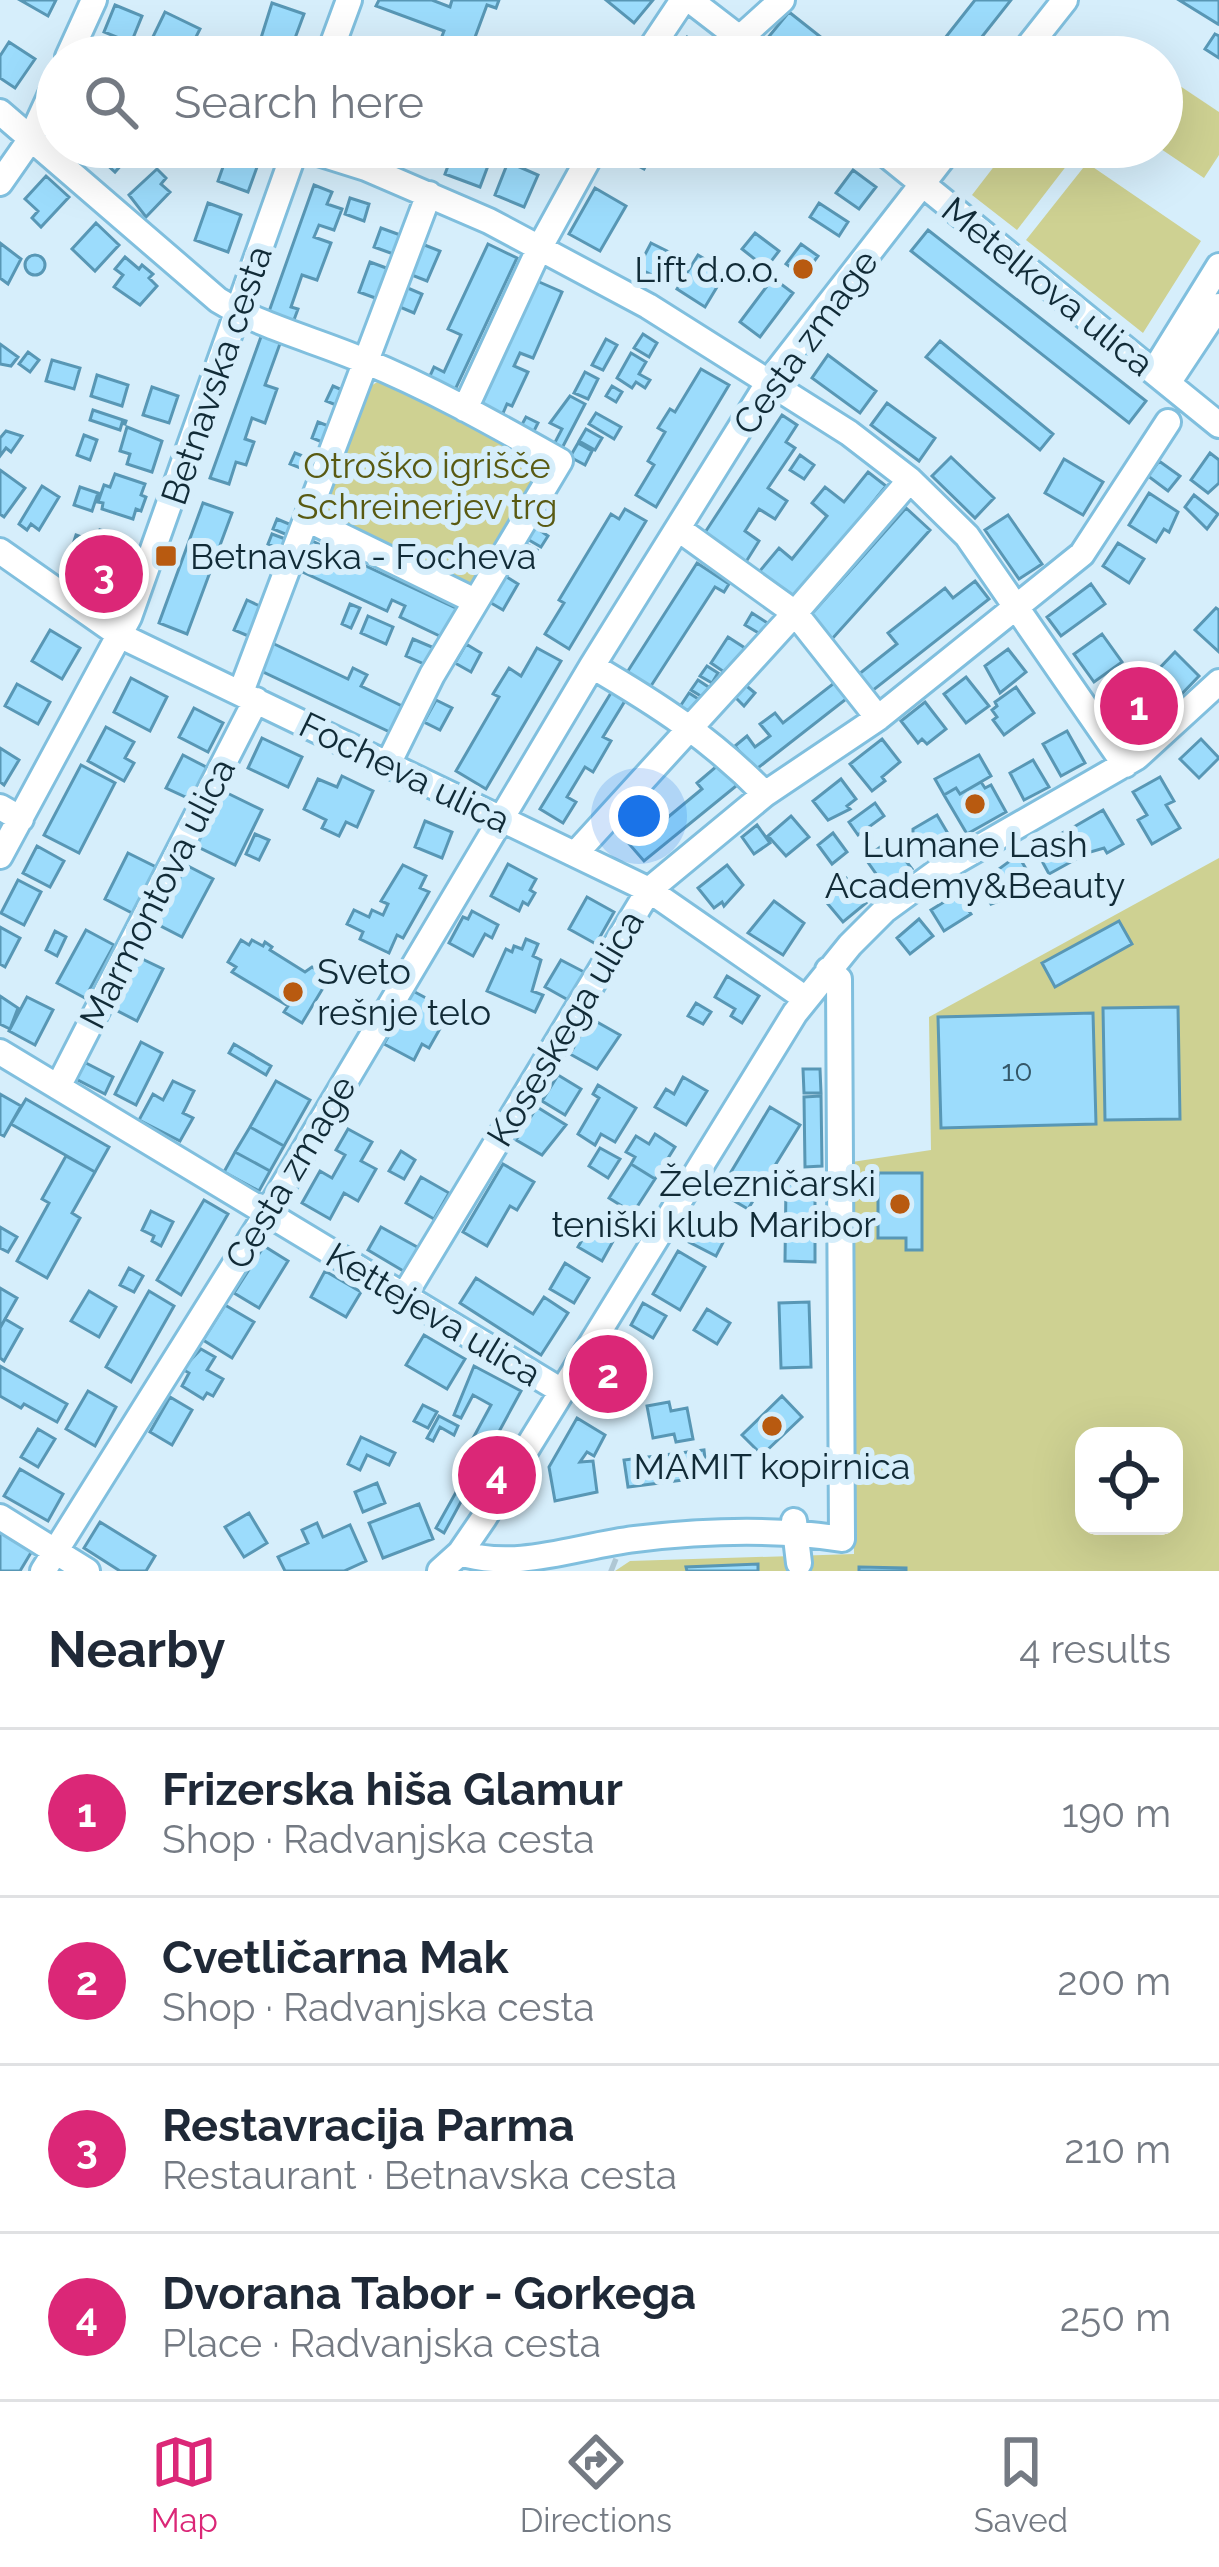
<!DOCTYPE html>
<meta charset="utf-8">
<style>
:root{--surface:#fff;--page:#f6f6f7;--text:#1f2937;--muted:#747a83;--line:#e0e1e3;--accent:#db2777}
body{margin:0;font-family:Raleway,sans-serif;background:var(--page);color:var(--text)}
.controls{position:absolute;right:36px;bottom:36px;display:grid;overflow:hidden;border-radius:24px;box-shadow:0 12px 48px #0002}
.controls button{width:108px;height:108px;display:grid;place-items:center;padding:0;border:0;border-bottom:3px solid var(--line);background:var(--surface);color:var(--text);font:60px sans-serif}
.you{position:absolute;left:639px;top:816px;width:42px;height:42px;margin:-30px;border:9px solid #fff;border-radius:50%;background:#1a73e8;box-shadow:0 0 0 18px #1a73e833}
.badge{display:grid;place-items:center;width:78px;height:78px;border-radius:50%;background:var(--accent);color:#fff;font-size:39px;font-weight:700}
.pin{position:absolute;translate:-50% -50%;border:6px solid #fff;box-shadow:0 3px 12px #0006}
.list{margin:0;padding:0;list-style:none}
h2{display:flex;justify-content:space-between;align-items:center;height:156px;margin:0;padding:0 48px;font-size:51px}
h2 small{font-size:39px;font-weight:400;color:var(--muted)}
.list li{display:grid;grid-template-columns:78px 1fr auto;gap:36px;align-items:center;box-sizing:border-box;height:168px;padding:0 48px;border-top:3px solid var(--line)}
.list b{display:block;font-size:45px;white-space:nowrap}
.list p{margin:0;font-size:39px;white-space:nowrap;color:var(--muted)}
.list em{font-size:39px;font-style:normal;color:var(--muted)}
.icon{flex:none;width:66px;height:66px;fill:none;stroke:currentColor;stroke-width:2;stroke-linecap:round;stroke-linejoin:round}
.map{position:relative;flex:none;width:1219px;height:1571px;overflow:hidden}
.search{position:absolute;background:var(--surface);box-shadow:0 12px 48px #0002;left:36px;right:36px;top:36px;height:132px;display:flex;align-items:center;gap:30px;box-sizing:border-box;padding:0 42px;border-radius:66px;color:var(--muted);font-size:45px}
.sheet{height:828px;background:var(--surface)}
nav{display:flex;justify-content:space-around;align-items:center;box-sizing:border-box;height:168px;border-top:3px solid var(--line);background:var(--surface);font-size:33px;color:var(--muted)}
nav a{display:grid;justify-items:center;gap:6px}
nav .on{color:var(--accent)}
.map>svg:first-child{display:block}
.green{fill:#ced192;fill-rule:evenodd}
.building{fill:#9cdcfc;stroke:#5897b5;stroke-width:3}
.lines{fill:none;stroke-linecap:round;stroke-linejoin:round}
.minor-tunnel{stroke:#afc7d4;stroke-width:24;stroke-dasharray:24 12;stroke-linecap:butt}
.minor-casing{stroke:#80bfde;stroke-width:30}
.minor{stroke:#fff;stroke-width:24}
.poi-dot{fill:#b85a10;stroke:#d6eefb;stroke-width:4.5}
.labels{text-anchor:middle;stroke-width:12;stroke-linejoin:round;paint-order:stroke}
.number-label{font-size:30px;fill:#345768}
.poi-label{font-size:36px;fill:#112b37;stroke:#d6eefb;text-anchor:end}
.street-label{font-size:36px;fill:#112b37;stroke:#d6eefb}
.park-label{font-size:36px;fill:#595a12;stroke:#d6eefb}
</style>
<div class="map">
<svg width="1219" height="1571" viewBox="0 0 1219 1571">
<rect width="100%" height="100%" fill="#d6eefb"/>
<path class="green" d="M1162,74L1219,112V155L1204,178L1158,147H1162Z
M1009,147H1063L1074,156L1017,230L972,195Z
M1087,163L1201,241L1143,333L1026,240Z
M379,381L538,458L539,475L473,587L325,518L324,511L369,387Z
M1219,858V1571H615L630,1561L854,1554L852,1162L931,1150L929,1017ZM1084,1436H1174V1526H1084Z"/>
<path class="building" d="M20,0H56L48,16Z
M379,0H432L450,7L452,0H499L496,8L487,5L474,40L483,44L478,57H434L444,31L376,6Z
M606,0H653L634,23Z
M975,0H1011L966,57H930Z
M1179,0H1219V22L1218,24Z
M272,3L304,14L288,57H255Z
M115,5L142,16L131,43L104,32Z
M165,12L200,29L186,57H157L146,51Z
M789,12L846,57H788L766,40Z
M1215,34L1219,36V58L1205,49Z
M687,37L716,57H673Z
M9,42L35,59L15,88L0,78V56Z
M611,43L627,52L624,57H602Z
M98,147H113L104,162L94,152Z
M113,147H124L131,154L115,172L104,162Z
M230,147L261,156L248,192L218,181Z
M385,147H434L429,164Z
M455,147H471L492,155L480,187L445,174Z
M614,147H656L644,169L612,152Z
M508,162L538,175L524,207L495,195Z
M157,169L166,178L161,184L170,192L146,217L129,195Z
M853,170L876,187L859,209L836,193Z
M46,176L69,197L41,227L32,218L38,211L25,199Z
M314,185L332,192L327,204L342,209L334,230L319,225L314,237L331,243L317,280L302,275L291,307L298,309L291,328L266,320Z
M595,188L626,206L600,251L569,234Z
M350,198L369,204L364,221L345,214Z
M208,203L241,215L228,252L195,240Z
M819,203L848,222L839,236L810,217Z
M96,223L119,245L95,271L72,249Z
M381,228L403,236L396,255L374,247Z
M928,230L1146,401L1129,423L911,251Z
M755,233L779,251L766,268L742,249Z
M0,243L21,259L8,284L0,278Z
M651,243L679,257L666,282L638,268Z
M422,244L440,251L427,281L409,274Z
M488,244L517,258L454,392L428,380L434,367L444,372L461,335L448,329Z
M801,244L818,256L803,276L786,264Z
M698,255L726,272L705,307L677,289Z
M25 265a10 10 0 1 1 20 0a10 10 0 1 1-20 0Z
M125,257L139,269L142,265L153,274L149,278L157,286L140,305L114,287L123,275L115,269Z
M370,262L389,269L378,299L359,292Z
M773,278L793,293L760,337L740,322Z
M537,281L562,292L533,358L520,353L514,366L528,372L512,406L507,404L500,420L479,410Z
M403,286L422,294L414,313L395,305Z
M262,334L281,341L265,385L277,389L265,423L252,418L245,439L254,442L246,465L236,462L229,484L210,478Z
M643,334L657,343L649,357L634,348Z
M606,339L617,345L603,370L592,365Z
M940,341L1053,434L1040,450L926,357Z
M0,344L18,357L11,366L0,364Z
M28,352L39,360L30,372L19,364Z
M631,353L646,362L639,374L650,380L645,388L636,382L632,388L617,378Z
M828,355L876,391L860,413L812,378Z
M52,360L80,368L74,389L46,381Z
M701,369L729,385L656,507L636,495L654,465L648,461L665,432L658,428L670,409L675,412Z
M585,372L598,379L588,399L574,393Z
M97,375L128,385L122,406L91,396Z
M333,386L347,392L341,407L326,401Z
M612,386L622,392L616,402L606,396Z
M152,387L178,396L169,423L143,415Z
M570,396L585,404L560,452L552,448L562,429L550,423Z
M887,403L935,438L919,461L871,425Z
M93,410L126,421L125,424L122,423L120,430L90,420Z
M596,413L621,427L614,439L589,424Z
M782,415L797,425L786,442L795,448L768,488L787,501L775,519L759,509L745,531L759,541L744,565L702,537Z
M526,417L538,423L531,437L519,430Z
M318,422L334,428L327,444L312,438Z
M127,427L162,441L152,472L127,464L130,454L120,451Z
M586,429L602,438L595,450L579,441Z
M6,431L22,436L11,452L6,448L0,456V438Z
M84,435L97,440L90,460L77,455Z
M578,443L592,451L585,465L570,457Z
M295,453L321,463L316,474L290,464Z
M1210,453L1219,460V483L1208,493L1191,480Z
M800,455L814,465L804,479L790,470Z
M951,457L994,498L975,518L932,476Z
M1064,459L1103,482L1083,515L1045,493Z
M1159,461L1180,476L1168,491L1148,476Z
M0,470L25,488L4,517L0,514Z
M868,472L886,486L794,600L759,572L779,548L792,559L827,516L812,503L825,487L844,502Z
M115,474L145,484L141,495L146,497L141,511L136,509L133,519L102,509L103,503L98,502L104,485L110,487Z
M42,486L59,497L39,530L31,524L27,530L19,524Z
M80,487L98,493L92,511L74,505Z
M1149,493L1178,512L1169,532L1164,529L1156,542L1129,525Z
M546,495L558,503L541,531L548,536L541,547L522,536Z
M1194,495L1218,514L1207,529L1185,507Z
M203,503L232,513L187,634L159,623Z
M906,508L930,530L832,639L808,618Z
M625,509L646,521L569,649L545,634L564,603L559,600L611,514L619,519Z
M1008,515L1042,564L1019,579L985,530Z
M277,519L294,526L290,536L273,529Z
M100,530L128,539L112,586L86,577L91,563L85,561L92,543L97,545Z
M272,534L288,540L284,551L268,544Z
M76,535L98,543H92L85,561L91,563L86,577L65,569Z
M308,539L460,610L446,639L400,617L405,606L392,600L387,611L294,568Z
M521,541L537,550L529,563L513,554Z
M1118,543L1144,559L1129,583L1103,566Z
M475,552L485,557L477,573L467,569Z
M697,563L729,584L724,592L715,587L649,689L626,674Z
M502,574L518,584L503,610L486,600Z
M975,581L989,599L867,695L854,678L897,644L888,633L945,588L953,598Z
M1091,584L1105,604L1061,636L1047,617Z
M247,600L266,609L253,638L234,630Z
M350,604L360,608L351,628L342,624Z
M1216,608L1219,610V652L1195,630Z
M752,613L769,624L762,635L745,625Z
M368,616L393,627L386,644L361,633Z
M50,630L80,648L62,679L32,661Z
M1102,634L1122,662L1094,682L1074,654Z
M728,637L745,648L727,674L711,663Z
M413,639L439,650L431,667L406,656Z
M270,642L348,679L353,668L367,675L361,686L406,708L394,734L257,669Z
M466,644L481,653L471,672L455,663Z
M537,648L561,661L486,789L456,771L499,697L493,694L509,668L521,676Z
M1008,649L1026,672L1000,693L985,666Z
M1175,652L1199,676L1176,700L1152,676Z
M707,666L718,673L712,683L700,676Z
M966,677L989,706L966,723L944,694Z
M131,678L167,697L150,731L114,712Z
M698,680L710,688L704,698L691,690Z
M838,680L850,696L754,771L735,746L747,736L755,747L770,736L760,724L775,713L783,723Z
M1136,682L1162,711L1139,739L1114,714L1126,702L1121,697Z
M743,683L755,693L744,706L733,695Z
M17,684L50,702L38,724L5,706Z
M1016,687L1034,713L1004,735L993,720L997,717L992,710L997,706L995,702Z
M614,688L628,696L603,737L611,741L593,772L585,767L567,797L576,802L563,823L540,809Z
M689,693L703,702L693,717L679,708Z
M436,700L452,708L440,730L424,722Z
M925,702L946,729L927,744L922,739L918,743L901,721Z
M194,708L223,723L208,752L179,737Z
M106,727L134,742L125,758L134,763L124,781L88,761Z
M1067,731L1085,763L1061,776L1043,744Z
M262,738L302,757L288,787L248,768Z
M882,739L900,762L882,777L885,781L872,791L850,764Z
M1201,739L1219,758L1199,778L1180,759Z
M0,748L19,760L4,785L0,782Z
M183,755L208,768L192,800L166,788Z
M979,755L991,776L960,794L956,788L944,795L935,779Z
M724,760L741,782L644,861L624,838L643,823L650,832L702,789L697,783Z
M1033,760L1049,787L1024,800L1010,773Z
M81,765L115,783L79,853L44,835Z
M342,776L373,791L357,827L346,822L339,836L322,828L326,820L304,809L318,779L337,787Z
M1160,777L1174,801L1166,805L1180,828L1152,844L1138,820L1147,815L1133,792Z
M841,779L856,799L847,806L850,809L828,820L813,801Z
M981,782L985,788L991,785L1006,812L967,834L944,795L956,788L960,794Z
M223,791L262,810L235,865L196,846Z
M875,803L884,816L858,835L849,822Z
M1103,810L1123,844L1107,853L1104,848L1087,853L1072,828Z
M937,815L953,842L928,853L913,835V829Z
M791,816L809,837L786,856L768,836Z
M425,821L452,832L442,858L415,847Z
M757,825L770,843L754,854L742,837Z
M1064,832L1078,858L1049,874L1035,848Z
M833,833L847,852L832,864L818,845Z
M255,834L269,840L259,860L246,854Z
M890,840L912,869L886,888L865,858Z
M37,846L64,861L50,887L23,873Z
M128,853L158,868L134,914L105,899Z
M1018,855L1033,881L1022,887L1025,891L991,904L980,883Z
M184,864L213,879L182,937L153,922Z
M508,864L536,879L530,890L535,893L528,905L523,902L519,911L491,896Z
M403,865L426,876L420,888L429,892L403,938L397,935L389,953L360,939L363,932L347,924L354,910L369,917L372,910L383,915L388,904L381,901Z
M727,865L743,885L724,906L722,902L714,908L698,888Z
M846,878L866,903L843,922L822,897Z
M18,880L41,892L24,925L1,913Z
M957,894L971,914L944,931L931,910Z
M587,897L614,912L596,944L569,929Z
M774,901L804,923L783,955L748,933Z
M472,911L498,925L492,938L485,934L473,956L449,943L463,917L468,919Z
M919,919L933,936L910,954L897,938Z
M1119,921L1132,944L1055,987L1042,963Z
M0,927L20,938L5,967L0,964Z
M86,930L114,945L85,998L57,983Z
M55,931L66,937L57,956L46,950Z
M526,939L538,944L533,956L541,960L532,991L543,995L535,1012L487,991L506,949L512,952L514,946L522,949Z
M241,940L249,945L252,940L263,946L265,942L272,947L270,950L305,972L312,967L329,978L302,1023L284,1012L288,1006L232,972L236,967L228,962Z
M138,957L163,969L137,1021L112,1008Z
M561,960L586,973L570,1001L545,987Z
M727,976L759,996L742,1023L731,1016L735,1009L715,997Z
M413,991L450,1011L429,1048L422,1044L414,1060L384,1044Z
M0,996L18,1008L10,1029L0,1024Z
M27,997L53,1010L35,1045L9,1031Z
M696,1003L711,1012L703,1024L688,1016Z
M1178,1007L1180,1119L1105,1120L1103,1008Z
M1093,1013L1096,1124L941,1128L938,1017Z
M590,1018L620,1035L597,1069L570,1054Z
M141,1042L162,1053L136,1105L115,1094Z
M234,1044L271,1066L266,1075L229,1053Z
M84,1062L113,1077L105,1094L76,1079Z
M803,1069H820L821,1093H804Z
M558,1075L581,1089L565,1115L542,1101Z
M683,1077L707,1091L686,1125L655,1107L666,1089L674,1094Z
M173,1081L194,1091L183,1113L193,1118L180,1141L139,1120L153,1094L163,1100Z
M276,1081L310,1100L284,1146L250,1127Z
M598,1085L636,1108L615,1142L601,1134L595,1145L578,1134L599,1098L593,1094Z
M0,1094L21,1106L4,1136L0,1134Z
M821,1096L822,1166L805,1167L804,1097Z
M26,1099L109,1147L95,1172L11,1124Z
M537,1107L566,1125L542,1155L516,1140Z
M770,1107L800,1125L748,1209L719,1192Z
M250,1127L284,1146L270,1171L235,1152Z
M348,1129L372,1142L361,1161L376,1169L358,1201L344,1193L330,1219L302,1203L320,1171L332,1178L345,1155L336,1150Z
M655,1134L675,1147L655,1179L631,1164L635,1157L626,1152L636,1136L649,1144Z
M600,1148L620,1159L608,1178L589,1166Z
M401,1151L415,1160L404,1179L389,1171Z
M235,1152L270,1171L259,1191L224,1172Z
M66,1156L95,1172L72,1213L80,1218L47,1278L17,1261L49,1203L42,1199Z
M503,1164L534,1182L517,1210L510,1206L487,1246L463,1232Z
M631,1164L655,1179L633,1213L609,1198Z
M878,1173H922V1250H906V1238H878Z
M421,1177L449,1193L434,1219L406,1203Z
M786,1184H815V1262L785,1261Z
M204,1200L228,1214L181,1295L157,1280Z
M151,1211L173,1222L161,1246L152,1241L154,1236L142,1230Z
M702,1217L729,1231L716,1256L689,1242Z
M593,1221L617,1234L602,1261L578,1247Z
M0,1227L17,1237L8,1252L0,1248Z
M381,1227L419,1248L405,1272L368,1250Z
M264,1246L288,1261L259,1308L234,1293Z
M678,1251L705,1267L680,1310L653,1294Z
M565,1263L589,1278L574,1303L550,1289Z
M129,1268L143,1276L134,1292L120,1285Z
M325,1271L361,1292L346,1317L311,1297Z
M476,1278L533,1314L544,1297L568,1313L541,1355L460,1303Z
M0,1288L17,1298L0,1328Z
M89,1291L116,1307L99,1337L71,1321Z
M149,1291L174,1306L131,1382L106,1367Z
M809,1302L811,1367L781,1368L779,1303Z
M643,1303L666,1316L653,1338L631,1325Z
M225,1305L254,1322L232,1358L203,1340Z
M707,1309L730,1323L717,1344L694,1330Z
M5,1319L22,1329L4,1361L0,1358V1328Z
M424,1335L465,1359L447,1389L406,1365Z
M620,1344L645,1359L614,1411L588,1395Z
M201,1349L215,1357L207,1370L223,1379L213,1396L207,1393L203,1399L182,1386L189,1373L182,1369Z
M0,1366L67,1404L57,1422L24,1404L21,1408L0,1396Z
M474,1366L521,1391L444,1533L436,1528L469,1469L459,1464L491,1405L473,1395L461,1418L454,1415Z
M88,1391L116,1407L95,1446L66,1429Z
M782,1396L802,1417L762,1455L742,1435Z
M170,1397L192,1410L172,1445L150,1432Z
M669,1402L671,1411L687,1408L693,1439L676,1442L674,1434L653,1438L647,1406Z
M423,1405L437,1412L428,1428L414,1421Z
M439,1416L458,1426L454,1435L440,1427L433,1441L427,1438Z
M577,1418L605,1435L594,1456L587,1452L580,1462L593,1461L597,1492L555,1501L549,1467Z
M38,1429L55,1439L38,1467L21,1457Z
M361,1437L395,1453L389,1465L367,1455L360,1470L348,1464Z
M704,1450L707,1477L628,1487L624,1460Z
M20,1469L63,1494L48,1521L4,1496Z
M377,1483L385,1503L363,1512L355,1492Z
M419,1504L433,1539L383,1558L369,1523Z
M249,1513L267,1543L244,1557L225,1527Z
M100,1522L155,1556L146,1571H120L84,1548Z
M317,1523L323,1537L350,1525L366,1561L344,1571H285L278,1557L308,1543L302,1530Z
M0,1532L32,1551L20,1571H0Z
M758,1564V1571H687L686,1567Z
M859,1567L906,1568V1571H859Z"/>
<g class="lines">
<path class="minor-tunnel" d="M609,1569L614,1571"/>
<defs>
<path id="minor" d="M690,0L764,57
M740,38L782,0
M68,57L94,0
M328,57L349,0
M645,57L683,0
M1020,57L1065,0
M0,112L218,300C262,327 315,340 362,360C431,388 496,425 560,461L432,675L388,764
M299,147L366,168L489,221L648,306L849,433L910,480L967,536L1125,765
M877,147L1219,425
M0,183L30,140L57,81
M1154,371L1219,266
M1168,383L1219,306
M465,409L540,247L595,147
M307,519L475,601
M680,530L795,613L878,718
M0,551L121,636L649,890L806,999
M592,666C659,705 711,739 765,794
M241,692L429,194
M0,807L21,819
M576,853L795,613L910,480
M0,856L129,617L296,147
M0,1052L560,1390
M58,1087L256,700
M404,1296L649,890L765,794L878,718L1082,554L1168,422
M0,1517L87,1571
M794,1521L799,1563
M460,1553C518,1571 577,1546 635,1539C702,1531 775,1528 842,1539L839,979L828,970
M43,1571L267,1213L592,666L770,380L951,147
M440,1571L460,1553L484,1518L795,1013L850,945L885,910L937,872L1137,757L1219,682"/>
</defs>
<use href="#minor" class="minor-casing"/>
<use href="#minor" class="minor"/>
</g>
<g class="poi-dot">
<circle cx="803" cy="269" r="12"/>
<rect x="154" y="544" width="24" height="24" rx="6"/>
<circle cx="975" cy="804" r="12"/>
<circle cx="293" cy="992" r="12"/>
<circle cx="900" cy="1204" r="12"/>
<circle cx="772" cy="1426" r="12"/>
</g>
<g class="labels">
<g class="number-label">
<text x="1017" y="1081">10</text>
</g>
<g class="poi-label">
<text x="779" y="282">Lift d.o.o.</text>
<text x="190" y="569" text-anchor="start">Betnavska - Focheva</text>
<text x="975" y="857" text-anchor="middle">Lumane Lash<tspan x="975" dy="41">Academy&amp;Beauty</tspan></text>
<text x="317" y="984" text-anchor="start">Sveto<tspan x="317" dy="41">rešnje telo</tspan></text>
<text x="876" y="1196">Železničarski<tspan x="876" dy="41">teniški klub Maribor</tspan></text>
<text x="772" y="1479" text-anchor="middle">MAMIT kopirnica</text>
</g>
<g class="street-label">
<text transform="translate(1048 286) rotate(39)" y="13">Metelkova ulica</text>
<text transform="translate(805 342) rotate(-54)" y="13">Cesta zmage</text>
<text transform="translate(216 375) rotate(-71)" y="13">Betnavska cesta</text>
<text transform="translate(405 772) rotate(26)" y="13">Focheva ulica</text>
<text transform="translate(157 893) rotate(-63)" y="13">Marmontova ulica</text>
<text transform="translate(565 1028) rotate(-59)" y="13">Koseskega ulica</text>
<text transform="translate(290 1172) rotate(-59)" y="13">Cesta zmage</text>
<text transform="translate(434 1314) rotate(31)" y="13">Kettejeva ulica</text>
</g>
<g class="park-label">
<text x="427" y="478">Otroško igrišče<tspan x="427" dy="41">Schreinerjev trg</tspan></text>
</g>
</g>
</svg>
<div class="controls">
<button><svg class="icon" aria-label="locate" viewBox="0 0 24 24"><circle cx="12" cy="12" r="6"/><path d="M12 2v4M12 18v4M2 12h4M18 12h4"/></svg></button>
</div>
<div class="you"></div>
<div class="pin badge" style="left:1139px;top:706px">1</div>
<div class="pin badge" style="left:608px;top:1374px">2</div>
<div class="pin badge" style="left:104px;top:574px">3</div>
<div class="pin badge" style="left:497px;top:1475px">4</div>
<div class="search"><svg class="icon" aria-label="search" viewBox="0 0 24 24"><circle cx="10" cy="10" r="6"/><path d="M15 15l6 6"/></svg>Search here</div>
</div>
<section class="sheet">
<h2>Nearby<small>4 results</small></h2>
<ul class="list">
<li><span class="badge">1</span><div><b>Frizerska hiša Glamur</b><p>Shop · Radvanjska cesta</p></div><em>190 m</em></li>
<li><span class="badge">2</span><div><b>Cvetličarna Mak</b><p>Shop · Radvanjska cesta</p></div><em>200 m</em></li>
<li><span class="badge">3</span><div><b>Restavracija Parma</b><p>Restaurant · Betnavska cesta</p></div><em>210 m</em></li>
<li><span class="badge">4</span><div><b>Dvorana Tabor - Gorkega</b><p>Place · Radvanjska cesta</p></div><em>250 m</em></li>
</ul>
</section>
<nav>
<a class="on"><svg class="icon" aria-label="map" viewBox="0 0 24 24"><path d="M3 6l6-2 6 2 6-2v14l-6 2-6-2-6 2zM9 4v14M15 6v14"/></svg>Map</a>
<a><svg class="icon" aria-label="directions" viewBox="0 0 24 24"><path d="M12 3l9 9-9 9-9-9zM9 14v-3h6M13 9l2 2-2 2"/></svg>Directions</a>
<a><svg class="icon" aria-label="saved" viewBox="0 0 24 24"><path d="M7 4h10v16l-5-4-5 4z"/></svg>Saved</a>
</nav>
